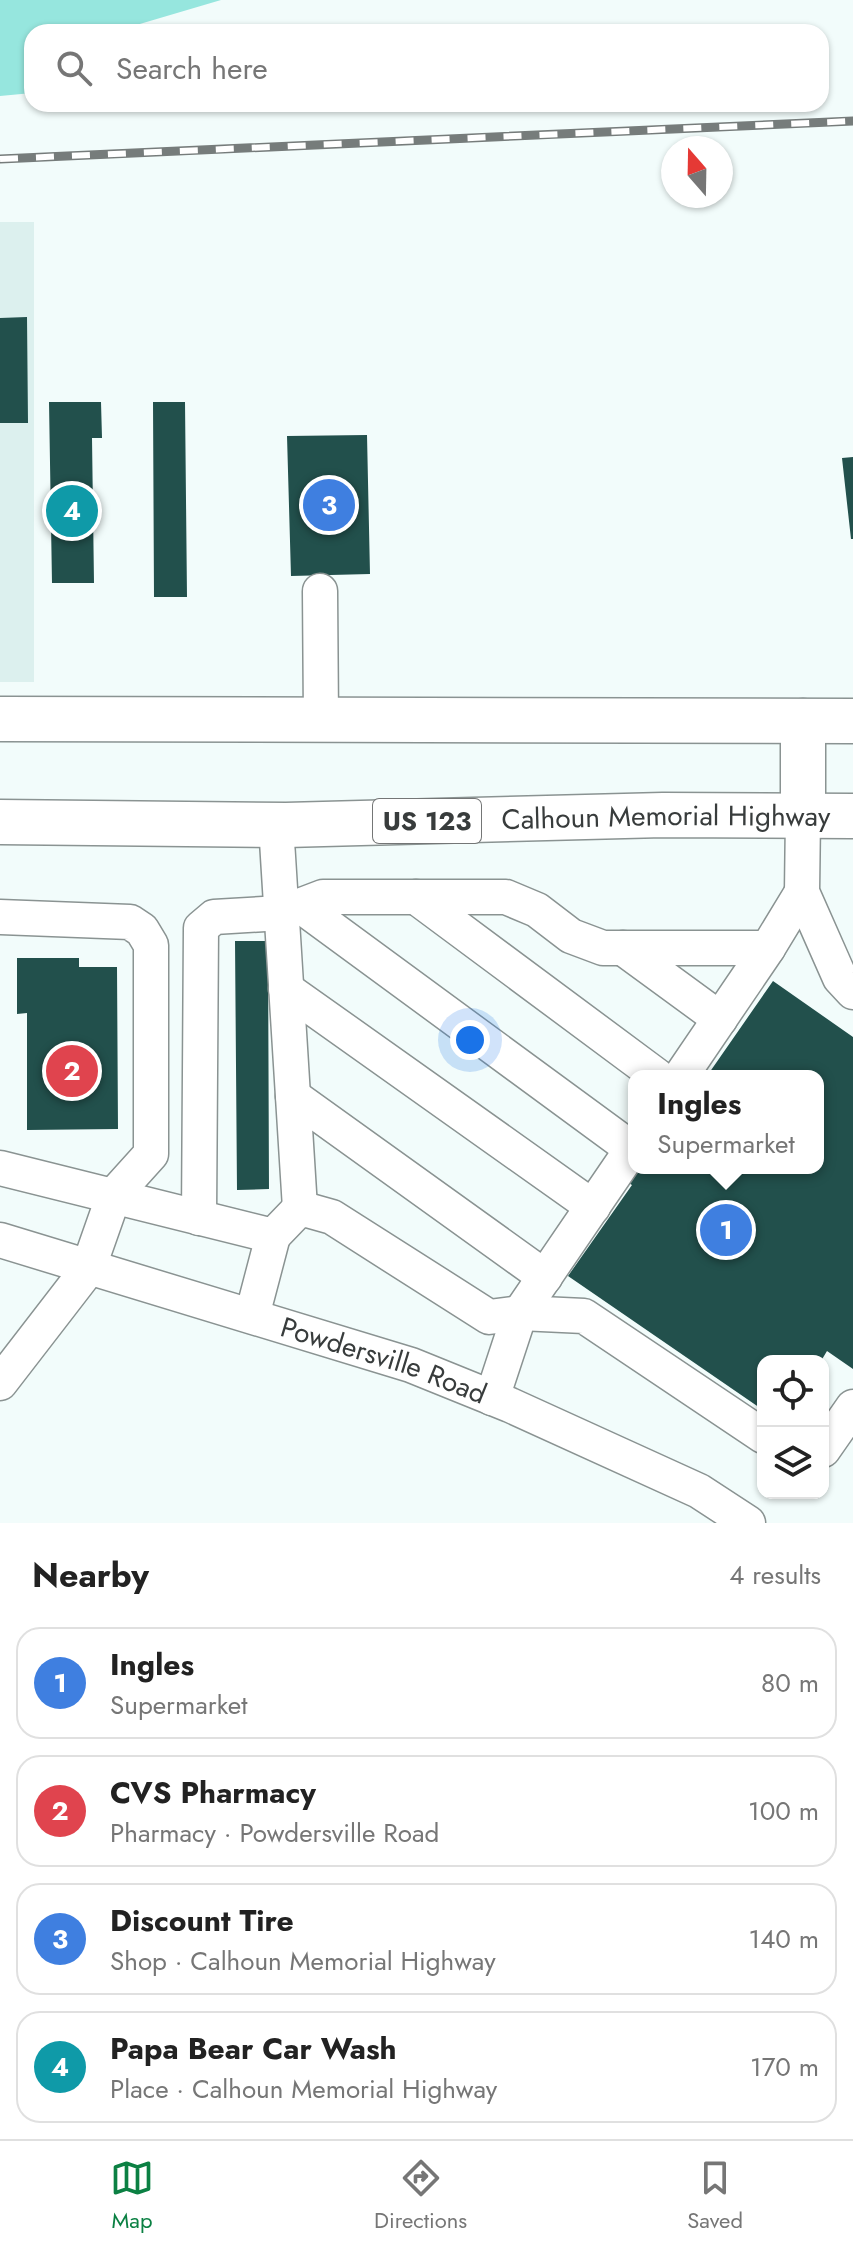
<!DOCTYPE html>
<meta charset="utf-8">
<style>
:root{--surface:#fff;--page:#f2f2f2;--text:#222;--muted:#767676;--line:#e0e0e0;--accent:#0b8043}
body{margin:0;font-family:Jost,sans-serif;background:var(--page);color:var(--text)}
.controls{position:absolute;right:24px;bottom:24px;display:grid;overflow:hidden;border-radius:16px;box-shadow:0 2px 6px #0004}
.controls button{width:72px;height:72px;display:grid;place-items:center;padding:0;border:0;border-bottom:2px solid var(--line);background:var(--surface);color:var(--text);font:40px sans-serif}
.compass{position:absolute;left:661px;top:136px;width:72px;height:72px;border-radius:50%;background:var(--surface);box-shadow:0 2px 6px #0004;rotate:340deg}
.you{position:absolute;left:470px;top:1040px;width:28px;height:28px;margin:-20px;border:6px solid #fff;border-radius:50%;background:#1a73e8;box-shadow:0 0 0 12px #1a73e833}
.badge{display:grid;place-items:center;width:52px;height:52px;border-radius:50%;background:var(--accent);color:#fff;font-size:26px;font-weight:700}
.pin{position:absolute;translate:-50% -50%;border:4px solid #fff;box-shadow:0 2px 8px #0006}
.popup{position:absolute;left:628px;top:1070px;width:196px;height:104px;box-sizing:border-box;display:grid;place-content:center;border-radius:16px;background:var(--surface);filter:drop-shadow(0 2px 6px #0005);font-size:26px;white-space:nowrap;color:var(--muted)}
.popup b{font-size:30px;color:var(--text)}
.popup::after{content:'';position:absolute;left:50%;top:100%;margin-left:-16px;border:16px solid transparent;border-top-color:var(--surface)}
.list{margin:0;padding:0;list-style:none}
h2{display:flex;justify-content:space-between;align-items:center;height:104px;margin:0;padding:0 32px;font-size:34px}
h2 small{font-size:26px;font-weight:400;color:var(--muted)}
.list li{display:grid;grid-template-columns:52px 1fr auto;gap:24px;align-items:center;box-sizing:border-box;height:112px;margin:0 16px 16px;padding:0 16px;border:2px solid var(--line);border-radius:24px}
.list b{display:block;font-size:30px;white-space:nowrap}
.list p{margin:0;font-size:26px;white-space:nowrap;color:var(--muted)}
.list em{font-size:26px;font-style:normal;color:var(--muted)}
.icon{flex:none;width:44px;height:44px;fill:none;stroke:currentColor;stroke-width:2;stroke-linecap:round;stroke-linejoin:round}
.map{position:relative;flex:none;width:853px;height:1523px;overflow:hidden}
.search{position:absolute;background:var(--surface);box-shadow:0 2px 6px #0004;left:24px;right:24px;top:24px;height:88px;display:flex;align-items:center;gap:20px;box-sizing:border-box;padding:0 28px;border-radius:24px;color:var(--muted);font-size:30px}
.sheet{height:616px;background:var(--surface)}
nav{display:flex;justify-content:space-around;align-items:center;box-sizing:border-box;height:112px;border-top:2px solid var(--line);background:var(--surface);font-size:22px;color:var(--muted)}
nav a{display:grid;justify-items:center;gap:4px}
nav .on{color:var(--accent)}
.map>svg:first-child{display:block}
.built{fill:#dcf0ee}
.green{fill:#96e6de}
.building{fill:#22504c}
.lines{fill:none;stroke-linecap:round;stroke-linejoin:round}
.minor-casing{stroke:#8a9392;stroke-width:37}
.highway-casing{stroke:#8a9392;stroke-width:47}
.minor{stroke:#fff;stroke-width:34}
.highway{stroke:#fff;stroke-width:44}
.rail-casing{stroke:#767c7b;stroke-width:9}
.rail{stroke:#fff;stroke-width:6;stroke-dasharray:18;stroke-linecap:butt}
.labels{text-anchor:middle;stroke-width:8;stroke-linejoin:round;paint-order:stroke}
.shield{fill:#fff;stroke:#747676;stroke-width:2}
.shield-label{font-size:26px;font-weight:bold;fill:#383c3c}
.street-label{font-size:28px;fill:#383c3c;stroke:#fff}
</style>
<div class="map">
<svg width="853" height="1523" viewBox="0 0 853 1523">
<rect width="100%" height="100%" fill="#f2fcfb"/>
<path class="built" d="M0,222H34V682H0Z"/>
<path class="green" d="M0,0H221L133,26L131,32H32V93L0,96Z"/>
<path class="building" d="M27,317L28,423H0V318Z
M49,402H101L102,438H92L94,583H52Z
M153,402H185L187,597H154Z
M367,435L370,574L291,576L287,436Z
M853,457V539H851L842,458Z
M235,941H268L269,1189L237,1190Z
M17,958H79V967H117L118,1129L27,1130V1013L17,1014Z
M773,981L853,1037V1369L827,1351L821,1361H763V1410L568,1276L632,1185L624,1180L633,1168H818V1076H707Z"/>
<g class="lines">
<defs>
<g id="minor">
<path d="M320,591L321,720"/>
<path d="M803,816L802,892L840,978L853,992"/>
<path d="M276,825L300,1208"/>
<path d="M416,897L657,1076"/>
<path d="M301,906L632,1149"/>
<path d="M0,917L130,922L142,930L151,945V1154L114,1195L88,1269L0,1383"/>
<path d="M623,948L720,1019"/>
<path d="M286,989L593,1207"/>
<path d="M681,1076L768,948"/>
<path d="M293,1096L545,1277"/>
<path d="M0,1168L273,1236L300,1208L332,1217L489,1317L520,1313L584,1316L763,1436"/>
<path d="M199,1218L201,928L214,917L281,913L323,897H506L537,910L571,936L603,948H768L802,892"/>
<path id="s1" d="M0,1240L411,1365L510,1405L699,1491L748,1523"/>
<path d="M252,1316L273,1236"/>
<path d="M492,1398L520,1313L634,1146"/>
<path d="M823,1450L853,1407"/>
</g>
<g id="highway">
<path d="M0,719L853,721"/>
<path d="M803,816V721"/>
<path id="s2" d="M0,822L286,825L663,815L853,816"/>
</g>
</defs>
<use href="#minor" class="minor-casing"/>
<use href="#highway" class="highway-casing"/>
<use href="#minor" class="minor"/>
<use href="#highway" class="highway"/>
<defs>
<path id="rail" d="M0,159L853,121"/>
</defs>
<use href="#rail" class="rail-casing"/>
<use href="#rail" class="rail"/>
</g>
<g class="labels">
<rect class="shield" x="373" y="799" width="108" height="44" rx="6"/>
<g class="shield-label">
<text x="427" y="830">US 123</text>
</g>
<g class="street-label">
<text dy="10" stroke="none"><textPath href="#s2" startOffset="666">Calhoun Memorial Highway</textPath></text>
<text dy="10" stroke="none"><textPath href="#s1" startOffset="402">Powdersville Road</textPath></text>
</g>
</g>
</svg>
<div class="controls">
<button><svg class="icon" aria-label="locate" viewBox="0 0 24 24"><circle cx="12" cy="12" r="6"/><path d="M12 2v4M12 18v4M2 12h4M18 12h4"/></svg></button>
<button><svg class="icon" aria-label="layers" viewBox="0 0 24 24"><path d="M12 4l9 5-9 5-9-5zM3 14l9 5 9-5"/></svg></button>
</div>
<svg class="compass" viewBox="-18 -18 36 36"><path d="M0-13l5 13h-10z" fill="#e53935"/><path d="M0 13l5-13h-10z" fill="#767676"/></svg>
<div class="you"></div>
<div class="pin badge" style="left:726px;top:1230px;background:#3f7fe0">1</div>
<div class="popup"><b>Ingles</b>Supermarket</div>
<div class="pin badge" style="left:72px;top:1071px;background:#e0444e">2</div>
<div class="pin badge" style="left:329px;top:505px;background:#3f7fe0">3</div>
<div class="pin badge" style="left:72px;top:511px;background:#0f9aa8">4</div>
<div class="search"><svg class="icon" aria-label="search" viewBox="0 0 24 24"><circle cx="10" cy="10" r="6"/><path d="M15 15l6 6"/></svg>Search here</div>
</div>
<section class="sheet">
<h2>Nearby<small>4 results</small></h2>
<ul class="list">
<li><span class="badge" style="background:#3f7fe0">1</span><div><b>Ingles</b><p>Supermarket</p></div><em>80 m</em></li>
<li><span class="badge" style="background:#e0444e">2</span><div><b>CVS Pharmacy</b><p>Pharmacy · Powdersville Road</p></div><em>100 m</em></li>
<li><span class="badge" style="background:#3f7fe0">3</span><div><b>Discount Tire</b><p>Shop · Calhoun Memorial Highway</p></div><em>140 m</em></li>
<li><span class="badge" style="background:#0f9aa8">4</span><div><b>Papa Bear Car Wash</b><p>Place · Calhoun Memorial Highway</p></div><em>170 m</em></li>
</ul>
</section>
<nav>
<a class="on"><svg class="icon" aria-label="map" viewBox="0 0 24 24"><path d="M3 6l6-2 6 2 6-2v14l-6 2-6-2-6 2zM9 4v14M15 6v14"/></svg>Map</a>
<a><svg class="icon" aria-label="directions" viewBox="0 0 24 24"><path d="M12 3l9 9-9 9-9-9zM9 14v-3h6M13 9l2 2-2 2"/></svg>Directions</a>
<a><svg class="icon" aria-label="saved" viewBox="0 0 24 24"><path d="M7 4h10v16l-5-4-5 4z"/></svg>Saved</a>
</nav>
